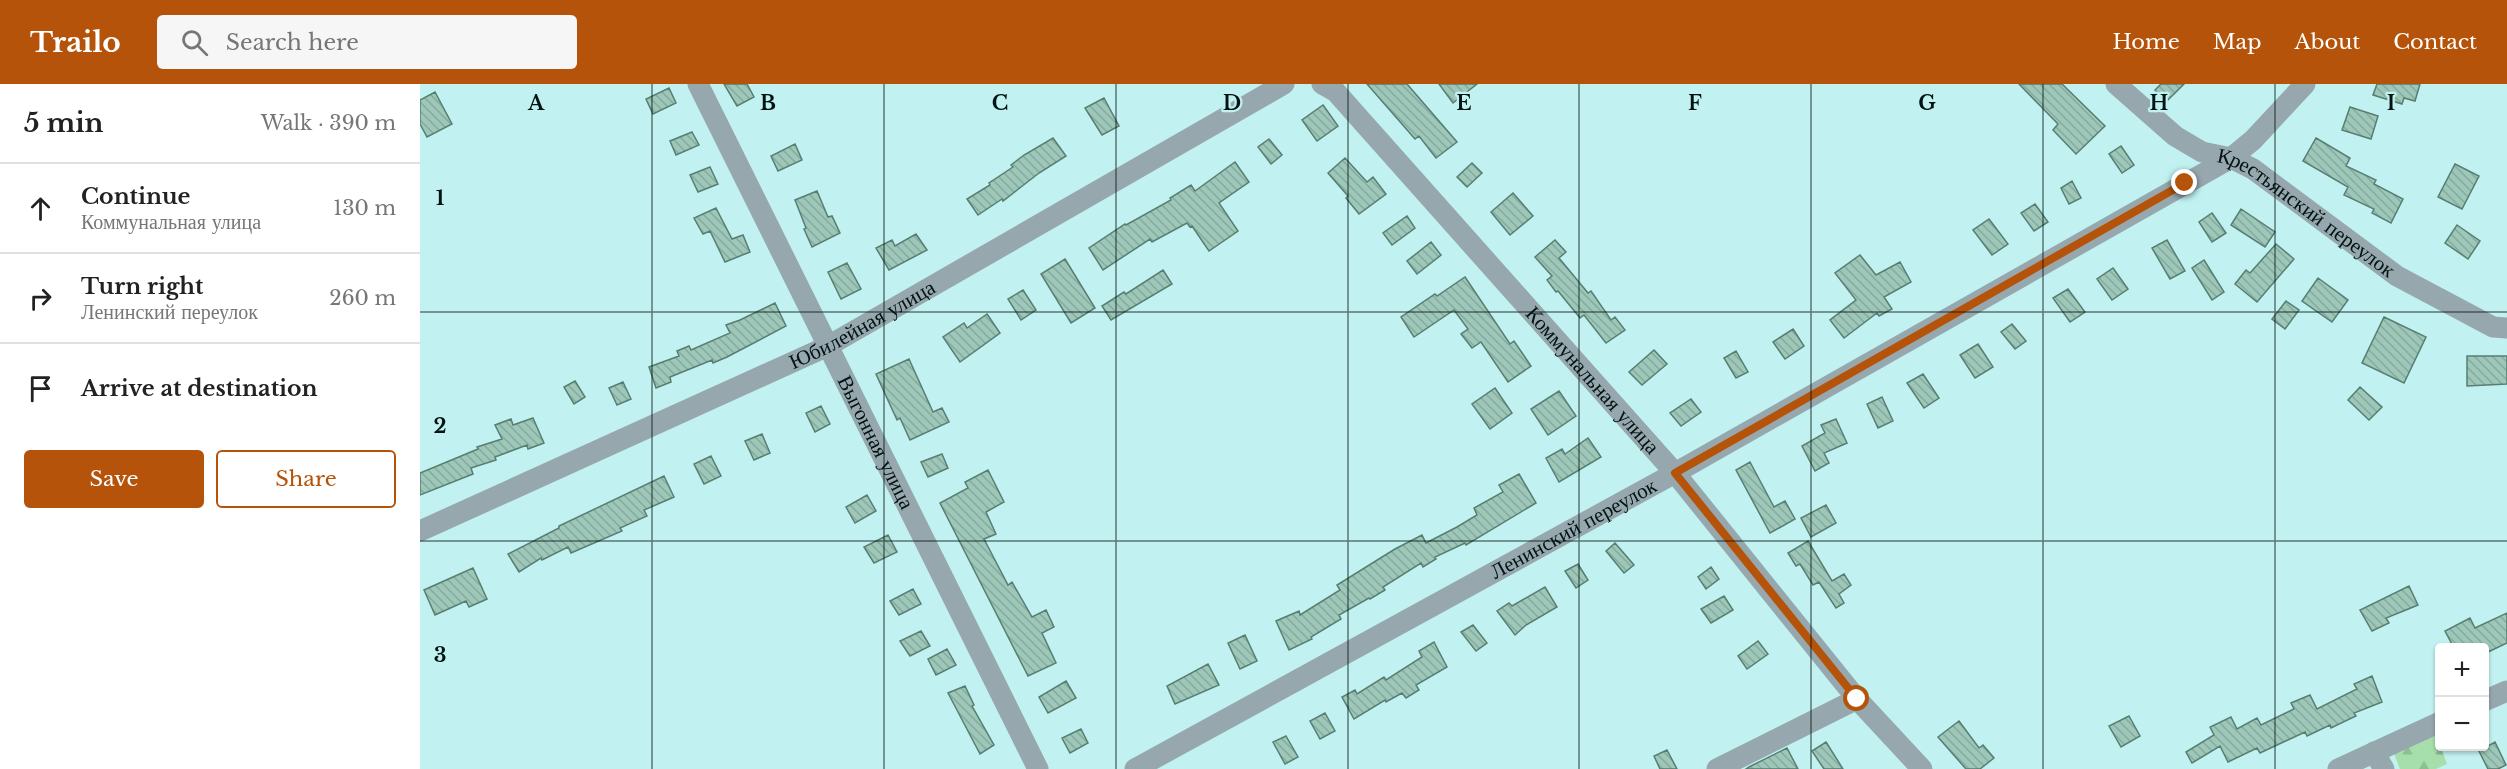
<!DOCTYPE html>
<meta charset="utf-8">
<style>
:root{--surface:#fff;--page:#f6f6f6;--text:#222;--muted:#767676;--line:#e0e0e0;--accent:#b45309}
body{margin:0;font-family:"Libre Baskerville",serif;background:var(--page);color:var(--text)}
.controls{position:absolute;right:18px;bottom:18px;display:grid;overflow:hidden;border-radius:6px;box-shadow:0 2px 4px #0004}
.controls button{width:54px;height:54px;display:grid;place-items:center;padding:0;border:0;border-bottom:2px solid var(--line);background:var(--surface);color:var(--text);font:30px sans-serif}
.stop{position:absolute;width:18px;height:18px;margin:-14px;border:4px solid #b45309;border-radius:50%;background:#fff}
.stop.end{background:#b45309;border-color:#fff;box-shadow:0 2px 6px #0008}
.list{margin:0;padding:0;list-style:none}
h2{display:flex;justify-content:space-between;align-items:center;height:78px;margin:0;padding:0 24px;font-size:26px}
h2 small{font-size:20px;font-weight:400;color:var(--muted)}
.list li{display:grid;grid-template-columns:39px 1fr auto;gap:18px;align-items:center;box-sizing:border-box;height:90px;padding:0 24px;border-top:2px solid var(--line)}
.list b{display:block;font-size:22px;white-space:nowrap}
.list p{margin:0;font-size:20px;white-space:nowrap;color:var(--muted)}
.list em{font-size:20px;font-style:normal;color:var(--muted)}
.actions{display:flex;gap:12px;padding:18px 24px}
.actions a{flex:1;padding:14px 0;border:2px solid var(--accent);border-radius:6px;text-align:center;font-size:21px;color:var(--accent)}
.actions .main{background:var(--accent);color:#fff}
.icon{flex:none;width:33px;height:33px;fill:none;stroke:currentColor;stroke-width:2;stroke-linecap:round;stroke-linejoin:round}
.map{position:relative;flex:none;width:2087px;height:685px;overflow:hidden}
header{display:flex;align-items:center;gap:36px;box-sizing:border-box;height:84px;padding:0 30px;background:var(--accent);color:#fff}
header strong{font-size:28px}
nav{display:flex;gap:33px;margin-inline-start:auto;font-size:21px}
.search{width:420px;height:54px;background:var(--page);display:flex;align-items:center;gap:15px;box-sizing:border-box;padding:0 21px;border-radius:6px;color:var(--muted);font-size:22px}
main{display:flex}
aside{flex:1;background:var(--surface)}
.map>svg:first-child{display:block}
.forest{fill:url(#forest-firs)}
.building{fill:url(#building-back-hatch);stroke:#577e71;stroke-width:1.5}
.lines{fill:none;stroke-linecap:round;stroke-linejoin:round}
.minor{stroke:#96a8ae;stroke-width:21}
.route{stroke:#b45309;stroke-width:8}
.grid{fill:none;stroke:#031313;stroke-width:1.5;stroke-opacity:0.55}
.labels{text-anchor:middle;stroke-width:4.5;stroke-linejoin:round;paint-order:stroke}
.street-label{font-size:21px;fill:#031313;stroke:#c1f1f0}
.grid-label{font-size:20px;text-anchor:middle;font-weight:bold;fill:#031313;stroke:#c1f1f0;stroke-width:4.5;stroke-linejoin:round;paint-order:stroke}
</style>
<header>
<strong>Trailo</strong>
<div class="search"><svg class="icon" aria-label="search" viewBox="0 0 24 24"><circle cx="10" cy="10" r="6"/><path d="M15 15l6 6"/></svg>Search here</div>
<nav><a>Home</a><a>Map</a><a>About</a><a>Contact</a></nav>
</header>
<main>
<aside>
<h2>5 min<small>Walk · 390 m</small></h2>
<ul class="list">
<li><svg class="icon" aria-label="ahead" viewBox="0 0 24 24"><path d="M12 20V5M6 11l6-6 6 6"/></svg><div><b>Continue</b><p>Коммунальная улица</p></div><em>130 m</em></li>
<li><svg class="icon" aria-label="right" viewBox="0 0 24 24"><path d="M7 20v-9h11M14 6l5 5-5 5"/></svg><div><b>Turn right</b><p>Ленинский переулок</p></div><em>260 m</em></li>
<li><svg class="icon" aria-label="arrive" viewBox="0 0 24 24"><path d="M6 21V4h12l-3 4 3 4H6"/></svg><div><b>Arrive at destination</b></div></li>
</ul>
<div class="actions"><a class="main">Save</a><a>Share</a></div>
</aside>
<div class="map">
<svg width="2087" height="685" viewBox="0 0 2087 685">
<defs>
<pattern id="forest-firs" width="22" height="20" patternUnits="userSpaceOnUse" patternTransform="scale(1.5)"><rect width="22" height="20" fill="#a7dfac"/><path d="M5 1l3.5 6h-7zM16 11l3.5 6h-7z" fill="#8ebe93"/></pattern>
<pattern id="building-back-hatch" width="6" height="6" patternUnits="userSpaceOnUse" patternTransform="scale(1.5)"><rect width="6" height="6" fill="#9dc7b8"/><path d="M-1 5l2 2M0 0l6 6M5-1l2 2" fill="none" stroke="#86aa9d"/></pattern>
</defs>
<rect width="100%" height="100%" fill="#c1f1f0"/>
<path class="forest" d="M2015,648L2027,680L2016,685H1980L1973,667Z"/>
<path class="building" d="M304,0H327L334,13L317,22Z
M947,0H987L1037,58L1016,74L999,52L995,55Z
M1019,0H1057L1033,19Z
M1599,0H1642L1685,42L1656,70L1633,46L1638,40Z
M1741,0H1764L1746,18L1735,6Z
M1957,0H2000L1995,17L1984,14L1982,20L1953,11Z
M249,4L256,19L233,30L226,15Z
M15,8L32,40L7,53L0,40V16Z
M684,14L699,42L682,51L665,24Z
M903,21L918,42L897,57L882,36Z
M1930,23L1958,32L1951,55L1922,46Z
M272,48L279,61L256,71L250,57Z
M633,54L646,72L619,89L583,117L582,115L558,131L547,115L570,101L569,99L593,83L591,81L604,71Z
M1896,54L1930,74L1926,82L1956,96L1954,100L1983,115L1971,139L1952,129L1954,125L1924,111L1928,103L1883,77Z
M849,55L862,71L851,80L838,63Z
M375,60L382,76L358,87L351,72Z
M1701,62L1714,81L1702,89L1689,70Z
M925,74L947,98L953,93L966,110L939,130L926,114L928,112L908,89Z
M815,78L829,98L799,119L818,147L789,167L772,142L770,143L767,139L732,158L730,155L683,186L669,164L705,140L706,141L751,116L750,114L771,101L775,107Z
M1052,79L1062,89L1047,103L1037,93Z
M2035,80L2059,92L2042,125L2018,113Z
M290,83L298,100L278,108L270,91Z
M1652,97L1661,114L1649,120L1641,104Z
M397,107L408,133L412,132L420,149L392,163L384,145L386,144L375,116Z
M1093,109L1113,132L1090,151L1071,128Z
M1615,120L1628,138L1614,147L1601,129Z
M296,124L312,155L323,151L330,168L305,178L290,147L283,150L274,134Z
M1821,125L1855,148L1845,163L1811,141Z
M1792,129L1806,149L1792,158L1779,138Z
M987,132L995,144L972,161L963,149Z
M1569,135L1588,160L1572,171L1553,146Z
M2037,141L2060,157L2048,175L2025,159Z
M496,150L507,166L469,186L456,164L472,156L475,162Z
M1135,156L1146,168L1139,174L1168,209L1171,207L1191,236L1195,233L1205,246L1186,259L1164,231L1160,234L1138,207L1136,208L1127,196L1132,192L1115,173Z
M1747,156L1765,187L1750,195L1732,164Z
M1011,158L1021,171L997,190L987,177Z
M1856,160L1874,175L1837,218L1815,200L1826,186L1830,189Z
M1440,171L1456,191L1480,178L1491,198L1464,213L1472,225L1459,232L1457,229L1424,254L1410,236L1436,216L1415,189Z
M645,175L675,224L651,239L621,190Z
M1784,176L1804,208L1792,216L1772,184Z
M427,179L441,205L421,215L408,188Z
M1693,184L1708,205L1692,216L1677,195Z
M743,186L752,200L691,236L682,222L704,208L706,210Z
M1045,193L1090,260L1094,257L1111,282L1088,298L1061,258L1052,264L1041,250L1048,245L1034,226L994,253L981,233L1015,210L1017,212Z
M1898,194L1928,216L1912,238L1882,217Z
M1648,205L1665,228L1650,238L1633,214Z
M603,206L616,226L601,236L588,215Z
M1866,217L1879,226L1865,245L1852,235Z
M355,219L366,242L307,273L293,279L292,276L250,293L251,298L236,304L229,283L259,272L257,267L269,262L271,266L310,249L306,241L320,236Z
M567,230L580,249L540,278L523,253L544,239L547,244Z
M1964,233L2006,253L1984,299L1942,279Z
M1592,240L1606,257L1595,265L1581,248Z
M1373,245L1384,262L1365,275L1353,258Z
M1558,260L1573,283L1555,294L1540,271Z
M1234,266L1247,280L1222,301L1209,288Z
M1316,267L1328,288L1316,294L1304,274Z
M2047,272H2087V300L2047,302Z
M489,275L513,328L522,324L529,338L490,356L480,334L477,336L456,290Z
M1503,290L1519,314L1504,324L1487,299Z
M155,297L165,313L154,320L144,303Z
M203,298L211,315L197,321L189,304Z
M1940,303L1962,323L1949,336L1928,316Z
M1075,304L1092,329L1070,345L1052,320Z
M1139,307L1156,332L1128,351L1111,325Z
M1462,313L1473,337L1458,344L1447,320Z
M1271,315L1281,328L1261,342L1250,329Z
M401,322L410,340L395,348L386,329Z
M113,334L124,359L108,365L107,361L75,373L76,376L51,384L53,390L0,411V389L58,365L57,363L82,355L75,341L91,335L93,341Z
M1416,335L1427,359L1404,369L1409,379L1395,387L1382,362L1405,349L1401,341Z
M342,350L350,369L334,376L325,357Z
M1168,354L1181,373L1139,398L1126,374L1142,365L1145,370Z
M522,370L528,384L508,393L501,378Z
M291,372L301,392L284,400L274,380Z
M1330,378L1354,423L1365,417L1375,435L1350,449L1316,386Z
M568,386L584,418L566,428L576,450L564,455L588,501L592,498L612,533L626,526L634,543L622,549L636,579L608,592L520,419L548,404L545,398Z
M1099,390L1116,419L1046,461L1045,459L1015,473L1016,475L1003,483L1001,479L963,503L965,506L950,515L949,514L919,531L921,535L891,553L892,555L869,566L856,537L879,527L880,531L920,506L917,501L975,465L1002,451L1006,459L1037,443L1057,431L1054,424L1083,408L1079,401Z
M244,392L254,413L224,426L227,432L200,444L202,447L151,469L148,463L122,476L121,474L99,488L88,470L139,444V442Z
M447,411L456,427L435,439L426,423Z
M1406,421L1416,439L1391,453L1381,434Z
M468,451L477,468L454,479L444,463Z
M1388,457L1412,497L1424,490L1431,501L1419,510L1424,519L1416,524L1399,498L1393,501L1380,480L1376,482L1368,469Z
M1195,459L1214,481L1204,489L1186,467Z
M1158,480L1168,496L1156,504L1145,487Z
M1291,483L1299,495L1286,505L1278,493Z
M53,484L67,515L49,523L46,517L15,531L4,506Z
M1989,502L1998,521L1966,534L1969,539L1952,547L1940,526Z
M1125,503L1137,523L1106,541L1095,551L1077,527L1089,519L1092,522Z
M493,505L501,520L479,531L470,517Z
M1304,512L1313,526L1291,539L1281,525Z
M2087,529V559L2064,570V564H2034L2025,547L2050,534L2055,544Z
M1053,541L1067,559L1056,567L1041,548Z
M501,547L510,562L490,572L480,557Z
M825,551L837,577L820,585L808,559Z
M1338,557L1348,570L1327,585L1318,572Z
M1014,558L1027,583L996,601L999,606L986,614L982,609L966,618L965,616L934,635L922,613L935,606L937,610L964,593L966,596L1002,573L999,567Z
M527,565L536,581L516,591L508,575Z
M788,580L799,601L755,620L747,602Z
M1952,592L1962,618L1934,629L1936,632L1911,644L1910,641L1887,652L1885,648L1840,669L1837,664L1808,678L1800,662L1772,679L1766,668L1794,651L1790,643L1811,633L1817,645L1837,634L1841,641L1874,625L1871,619L1890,611L1897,625L1937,605L1934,600Z
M646,597L656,614L628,629L619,613Z
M545,602L554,621L552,622L574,661L560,670L528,609Z
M905,629L915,647L900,655L890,637Z
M1709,632L1720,652L1701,663L1689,642Z
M1539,637L1559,664L1563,661L1574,674L1560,685H1546L1518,653Z
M661,645L668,659L650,669L642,654Z
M866,652L878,673L865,680L853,658Z
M1406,658L1423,685H1404L1392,667Z
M2075,658L2086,681L2078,685H2068L2059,667Z
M1367,664L1378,685H1326L1329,683Z
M1247,666L1257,685H1240L1234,672Z"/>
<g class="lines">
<g class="minor">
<path id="s1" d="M278,0L618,685"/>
<path id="s2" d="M902,0L916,8L1255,389L1437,615L1502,685"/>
<path id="s3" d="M1696,0L1755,52L1782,68L1811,74L1833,85L1977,192L2073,243L2087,244"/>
<path id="s4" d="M0,447L408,262L864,0"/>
<path d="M2064,617L2087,607"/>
<path d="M1954,668L1964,685"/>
<path id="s5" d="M715,685L1255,389L1811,74L1833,56L1885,0"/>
<path d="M1297,685L1437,615"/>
<path d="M1918,685L2020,638"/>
</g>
</g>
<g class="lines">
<path class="route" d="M1437,615L1255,389L1765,99"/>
</g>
<path class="grid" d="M232,0V685M464,0V685M696,0V685M928,0V685M1159,0V685M1391,0V685M1623,0V685M1855,0V685M0,228H2087M0,457H2087"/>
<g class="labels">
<g class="street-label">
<text dy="7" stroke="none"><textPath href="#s3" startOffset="232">Крестьянский переулок</textPath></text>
<text dy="7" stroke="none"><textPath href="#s4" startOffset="488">Юбилейная улица</textPath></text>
<text dy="7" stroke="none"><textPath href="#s2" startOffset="402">Коммунальная улица</textPath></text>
<text dy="7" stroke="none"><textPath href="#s1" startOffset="400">Выгонная улица</textPath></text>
<text dy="7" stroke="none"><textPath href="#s5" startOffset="500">Ленинский переулок</textPath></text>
</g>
</g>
<g class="grid-label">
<text x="116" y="26">A</text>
<text x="348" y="26">B</text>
<text x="580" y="26">C</text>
<text x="812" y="26">D</text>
<text x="1044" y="26">E</text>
<text x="1275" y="26">F</text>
<text x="1507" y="26">G</text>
<text x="1739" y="26">H</text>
<text x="1971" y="26">I</text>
<text x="20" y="121">1</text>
<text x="20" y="349">2</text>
<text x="20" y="578">3</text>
</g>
</svg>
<div class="controls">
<button>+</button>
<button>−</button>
</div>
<div class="stop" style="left:1437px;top:615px"></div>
<div class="stop end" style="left:1765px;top:99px"></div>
</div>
</main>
